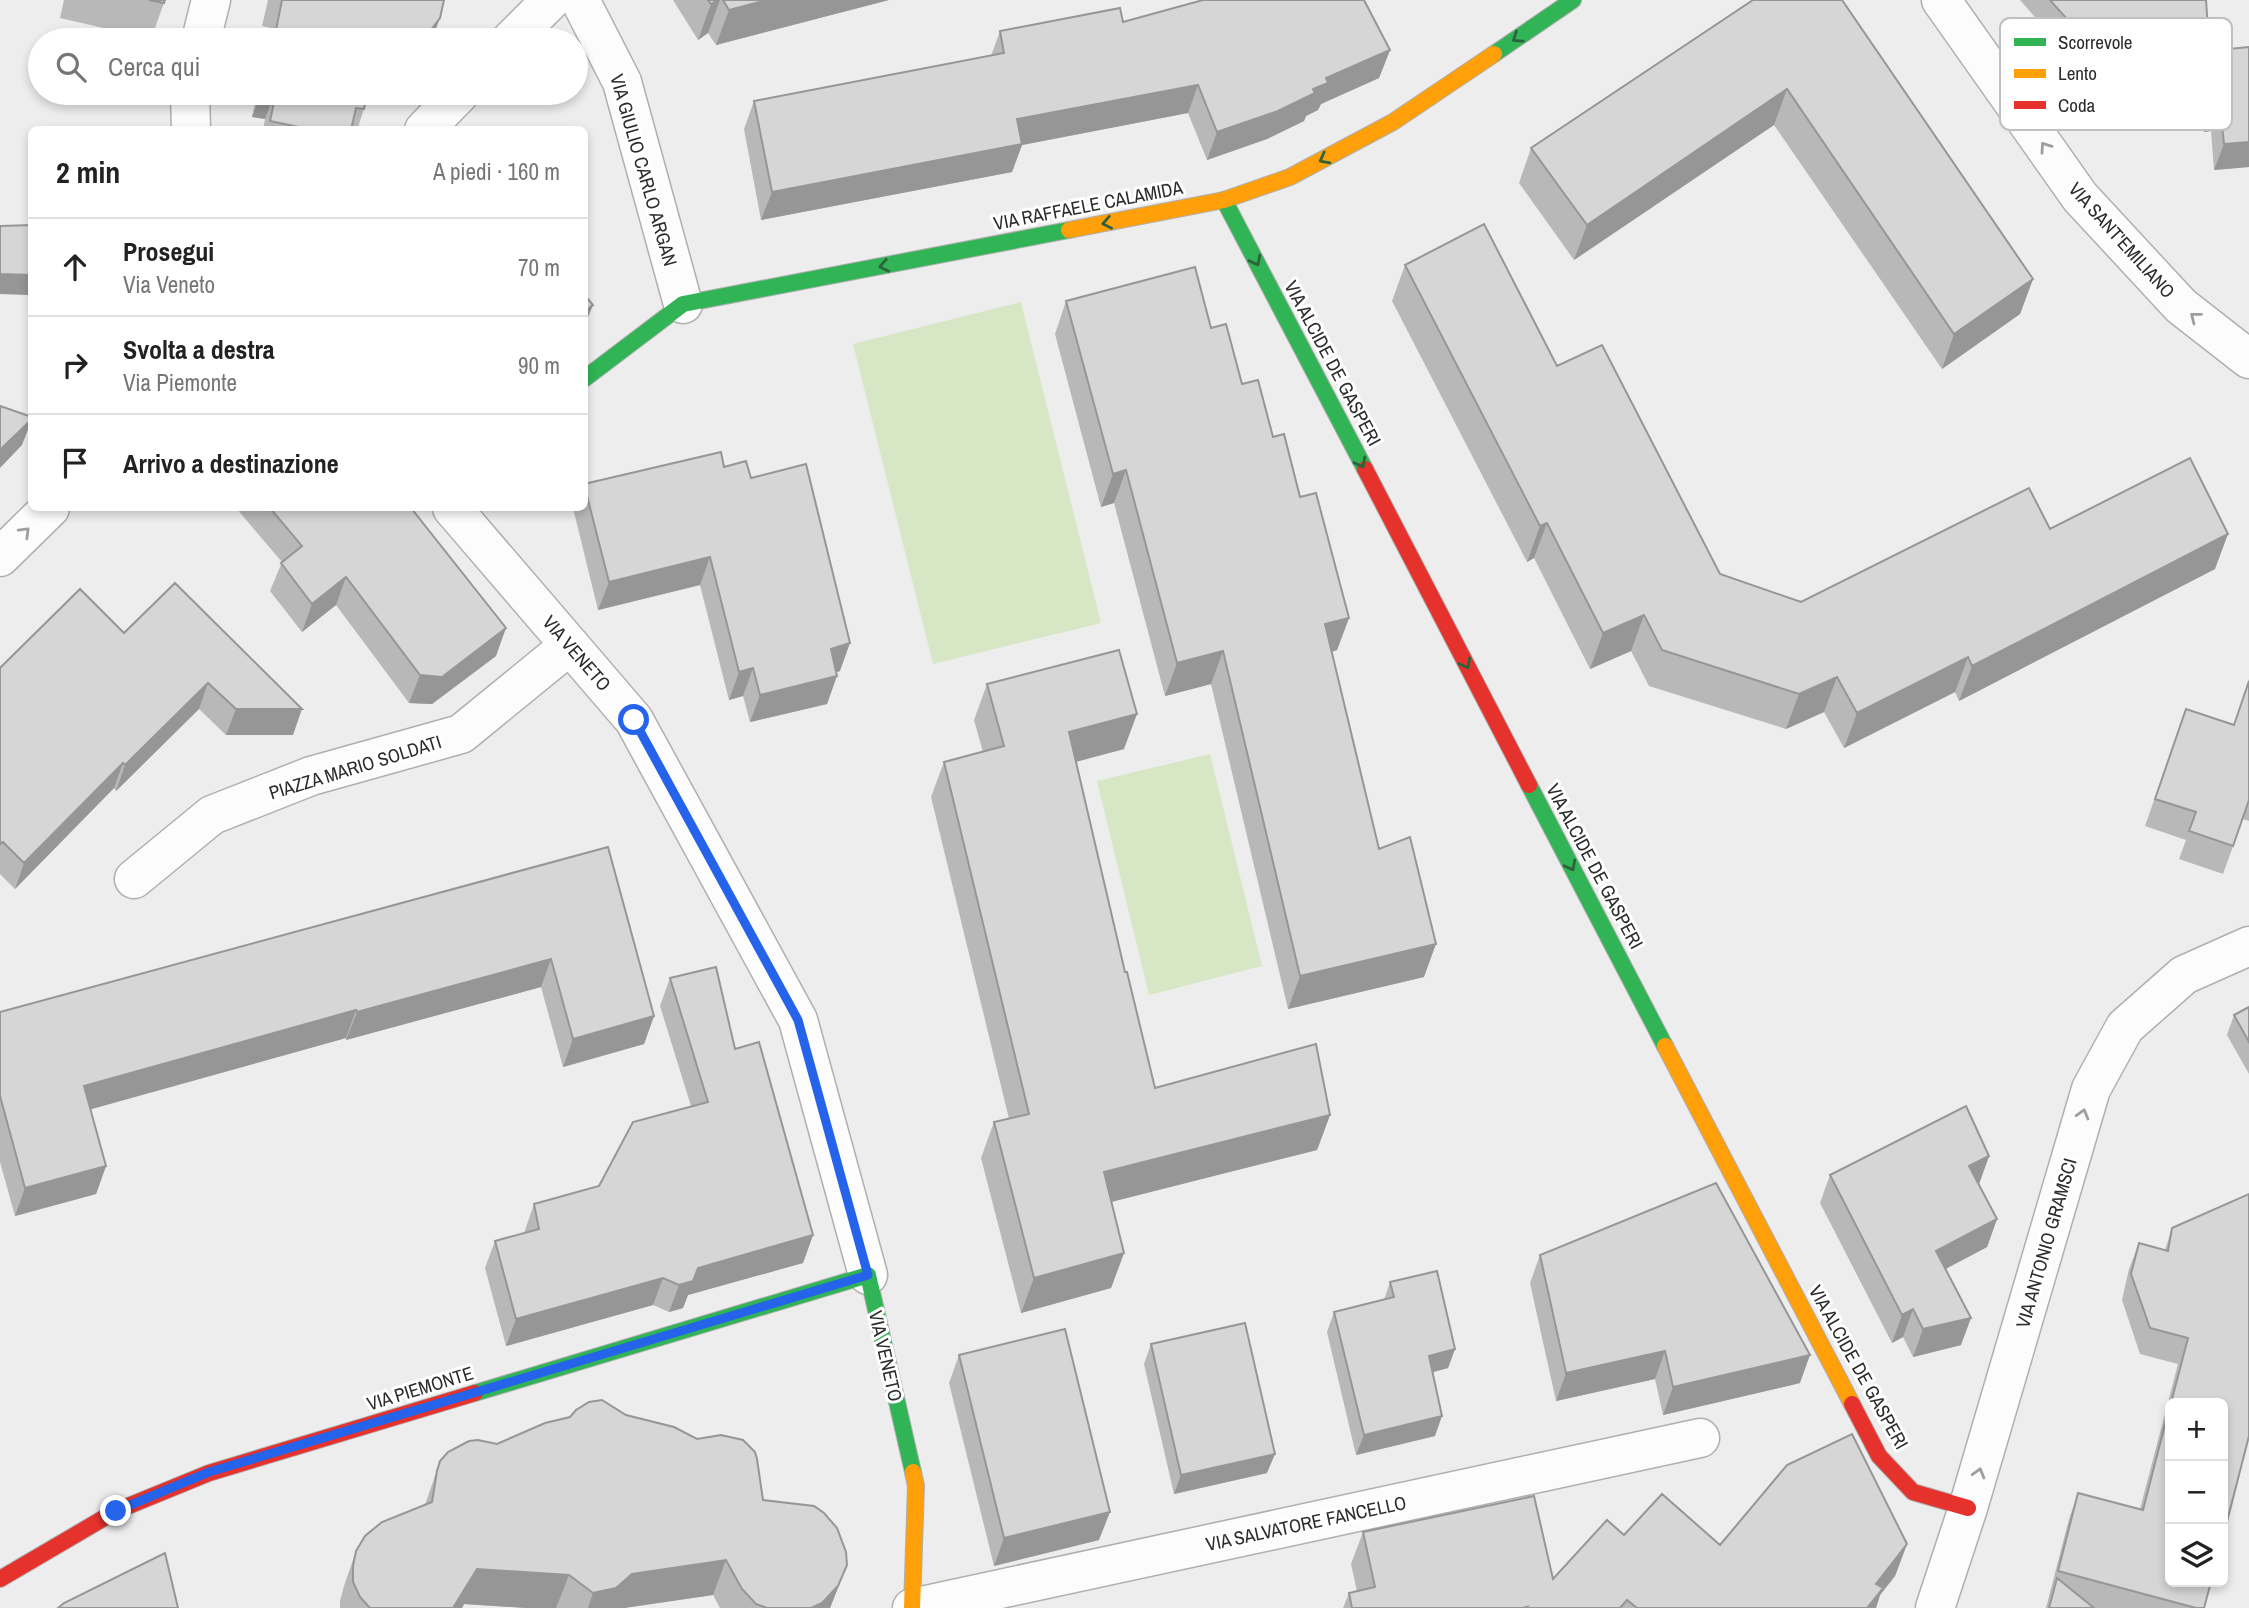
<!DOCTYPE html>
<html lang="it">
<meta charset="utf-8">
<style>
:root{--surface:#fff;--page:#f6f6f6;--text:#222;--muted:#767676;--line:#e0e0e0}
body{margin:0;font-family:"Archivo Narrow",sans-serif;background:var(--page);color:var(--text)}
.controls{position:absolute;right:21px;bottom:21px;display:grid;overflow:hidden;border-radius:10px;box-shadow:0 4px 10px #0003}
.controls button{width:63px;height:63px;display:grid;place-items:center;padding:0;border:0;border-bottom:2px solid var(--line);background:var(--surface);color:var(--text);font:35px sans-serif}
.stop{position:absolute;width:21px;height:21px;margin:-16px;border:5px solid #2563eb;border-radius:50%;background:#fff}
.stop.end{background:#2563eb;border-color:#fff;box-shadow:0 2px 7px #0008}
.list{margin:0;padding:0;list-style:none}
h2{display:flex;justify-content:space-between;align-items:center;height:91px;margin:0;padding:0 28px;font-size:30px}
h2 small{font-size:23px;font-weight:400;color:var(--muted)}
.list li{display:grid;grid-template-columns:46px 1fr auto;gap:21px;align-items:center;box-sizing:border-box;height:98px;padding:0 28px;border-top:2px solid var(--line)}
.list b{display:block;font-size:26px;white-space:nowrap}
.list p{margin:0;font-size:23px;white-space:nowrap;color:var(--muted)}
.list em{font-size:23px;font-style:normal;color:var(--muted)}
.icon{flex:none;width:38px;height:38px;fill:none;stroke:currentColor;stroke-width:2;stroke-linecap:round;stroke-linejoin:round}
.map{position:relative;flex:none;width:2249px;height:1608px;overflow:hidden}
.search{position:absolute;background:var(--surface);box-shadow:0 4px 10px #0003;left:28px;top:28px;width:560px;height:77px;display:flex;align-items:center;gap:18px;box-sizing:border-box;padding:0 24px;border-radius:38px;color:var(--muted);font-size:26px}
.panel{position:absolute;background:var(--surface);box-shadow:0 4px 10px #0003;left:28px;top:126px;width:560px;height:385px;border-radius:10px}
.map>svg:first-child{display:block}
.green{fill:#d7e7c5}
.lines{fill:none;stroke-linecap:round;stroke-linejoin:round}
.street-casing{stroke:#afafaf;stroke-width:41}
.fast-casing{stroke:#afafaf;stroke-width:18}
.slow-casing{stroke:#afafaf;stroke-width:18}
.jam-casing{stroke:#afafaf;stroke-width:18}
.street{stroke:#fcfcfc;stroke-width:38}
.fast{stroke:#30b455;stroke-width:16}
.slow{stroke:#ff9f0a;stroke-width:16}
.jam{stroke:#e5322d;stroke-width:16}
.wall{fill:#b9b8b8}
.shaded-wall{fill:#969696}
.building{fill:#d7d6d6;stroke:#969696;stroke-width:2}
.oneway{stroke:#2e623d}
.oneway2{stroke:#9e9e9f}
.route{stroke:#2563eb;stroke-width:9}
.labels{text-anchor:middle;stroke-width:6;stroke-linejoin:round;paint-order:stroke}
.street-label{font-size:19px;fill:#2c2c2d;stroke:#fff}
.key{fill:#fff;stroke:#c0c0c0;stroke-width:2}
.key-label{font-size:19px;fill:#2c2c2d}
</style>
<div class="map">
<svg width="2249" height="1608" viewBox="0 0 2249 1608">
<rect width="100%" height="100%" fill="#ededed"/>
<path class="green" d="M1021,302L1101,623L933,664L853,344Z
M1210,754L1262,966L1149,995L1097,781Z"/>
<g class="lines">
<defs>
<path id="street" d="M580,0L622,82L683,304
M1941,0L2080,197L2181,306L2249,359
M201,40L211,0
M511,40L551,0
M190,93L191,130
M424,130L460,93
M452,508L634,720L798,1020L868,1275
M0,557L50,508
M134,879L212,815L311,776L461,734L570,645
M912,1608L1700,1438
M1935,1608L1968,1508L2091,1089L2125,1027L2184,975L2249,946"/>
<path id="fast" d="M1494,54L1573,0
M1224,200L1365,469
M584,379L683,304L1069,230
M1529,785L1665,1046
M475,1393L868,1275L913,1472"/>
<path id="slow" d="M1069,230L1224,200L1290,177L1393,122L1494,54
M1665,1046L1852,1404
M912,1608L916,1486L913,1472"/>
<path id="jam" d="M1365,469L1529,785
M1852,1404L1879,1456L1913,1492L1968,1508
M0,1579L116,1511L209,1473L475,1393"/>
</defs>
<use href="#street" class="street-casing"/>
<use href="#fast" class="fast-casing"/>
<use href="#slow" class="slow-casing"/>
<use href="#jam" class="jam-casing"/>
<use href="#street" class="street"/>
<use href="#fast" class="fast"/>
<use href="#slow" class="slow"/>
<use href="#jam" class="jam"/>
</g>
<path class="wall" d="M64,0H165L151,39L60,18Z
M268,0H444L432,40H269L271,28L262,26Z
M673,0H889L716,45L708,33L698,40Z
M1753,0L2033,279L2020,314L1942,369L1774,125L1574,260L1519,183L1531,148Z
M2020,0H2206L2199,54L2115,62L2091,81Z
M1123,22L1390,50L1379,78L1321,104L1318,110L1306,116L1304,121L1267,139L1207,160L1188,113L1022,145L1012,172L761,220L744,129L754,101L991,56L1000,31Z
M2209,51L2249,167L2214,170L2211,131L2204,132L2200,76Z
M257,93H368L364,109L357,130H263L265,119L252,117Z
M1405,265L1557,366L1720,574L1801,602L2050,529L2215,569L1959,701L1955,692L1844,748L1824,712L1786,729L1649,686L1631,651L1590,669L1534,558L1527,562L1392,301Z
M1066,301L1211,328L1242,384L1273,437L1300,497L1349,618L1337,650L1332,652L1379,849L1424,977L1288,1009L1211,684L1165,696L1114,503L1101,507L1055,334Z
M724,467L751,478L840,671L837,672L827,704L750,722L743,696L729,700L700,585L598,610L574,512L576,508H584V484Z
M236,508H411L496,656L432,704L409,703L336,605L302,632L270,591L282,562Z
M124,633L293,735H226L199,709L116,791L114,788L15,889L0,874V668Z
M2249,679V821L2243,819L2223,874L2179,859L2186,840L2145,826L2186,709L2234,725Z
M987,684L1124,749L1076,762L1125,972L1155,1088L1330,1115L1317,1150L1111,1202L1124,1253L1111,1288L1021,1313L981,1158L994,1122L1009,1119L931,797L944,762L983,752L974,720Z
M608,847L654,1016L644,1044L563,1067L541,987L346,1040V1038L90,1109L106,1166L96,1194L15,1216L0,1162V1012Z
M670,978L735,1049L813,1235L803,1263L688,1295L683,1308L669,1312L653,1305L506,1346L485,1268L495,1241L524,1233L534,1204L599,1186L691,1106L660,1006Z
M2249,1007V1074L2227,1035L2234,1015Z
M1989,1156L1979,1184L1997,1219L1987,1247L1946,1269L1961,1345L1913,1357L1903,1337L1892,1343L1820,1203L1830,1175Z
M2249,1194L2204,1608H2046L2069,1519L2078,1493L2140,1509L2178,1364L2140,1354L2122,1300L2129,1269L2139,1243L2165,1250L2172,1228Z
M1540,1255L1800,1383L1663,1415L1655,1379L1556,1401L1530,1283Z
M1390,1282L1455,1349L1448,1368L1433,1372L1435,1436L1356,1455L1327,1332L1334,1312L1384,1300Z
M1151,1344L1267,1473L1174,1494L1144,1364Z
M959,1355L1099,1540L994,1566L949,1383Z
M440,1461L763,1500L847,1565L830,1608H720L713,1595L624,1608H526L464,1604L462,1608H340V1601L344,1586L356,1551L425,1505Z
M1363,1532L1553,1579L1624,1535L1720,1545L1907,1544L1895,1576L1880,1595L1876,1608H1343L1349,1593L1357,1591L1351,1564Z"/>
<path class="shaded-wall" d="M718,0H720L708,33L698,40L711,4Z
M767,0H889L716,45L729,10Z
M440,18L432,40H423Z
M2208,29L2199,54L2115,62L2091,81L2100,56L2124,37Z
M1390,50L1379,78L1321,104L1318,110L1306,116L1304,121L1267,139L1207,160L1217,132L1326,78Z
M1198,85L1188,113L1022,145L1012,172L761,220L772,192L1017,119Z
M1787,89L1774,125L1574,260L1587,225Z
M261,93H275L265,119L252,117Z
M2220,106L2211,131L2204,132L2214,107Z
M2249,142V167L2214,170L2224,144Z
M0,274L32,275V285L28,295L0,294Z
M2033,279L2020,314L1942,369L1954,334Z
M593,305L584,327V312Z
M32,419L22,445L0,468V450Z
M1126,470L1114,503L1101,507L1113,474Z
M1547,523L1534,558L1527,562L1540,526Z
M2228,534L2215,569L1959,701L1972,666Z
M710,557L700,585L598,610L609,582Z
M346,577L336,605L302,632L312,604Z
M1644,615L1631,651L1590,669L1603,633Z
M1349,618L1337,650L1313,657L1325,624Z
M506,628L496,656L432,704L409,703L420,675Z
M850,643L840,671L821,677L831,649Z
M1223,651L1211,684L1165,696L1177,663Z
M1968,657L1955,692L1844,748L1857,713Z
M753,668L743,696L729,700L739,672Z
M837,676L827,704L750,722L760,695Z
M1837,677L1824,712L1786,729L1799,694Z
M208,683L199,709L116,791L125,765Z
M236,709H302L293,735H226Z
M1137,714L1124,749L1056,767L1069,732Z
M123,763L114,788L15,889L24,863Z
M1436,944L1424,977L1288,1009L1300,976Z
M551,959L541,987L346,1040L357,1012Z
M356,1010L346,1038L74,1114L84,1086Z
M654,1016L644,1044L563,1067L573,1039Z
M1330,1115L1317,1150L1091,1207L1104,1172Z
M1989,1156L1979,1184L1959,1194L1969,1166Z
M106,1166L96,1194L15,1216L25,1188Z
M1997,1219L1987,1247L1926,1279L1936,1251Z
M813,1235L803,1263L688,1295L683,1308L669,1312L679,1285L698,1268Z
M1124,1253L1111,1288L1021,1313L1034,1278Z
M663,1278L653,1305L506,1346L516,1319Z
M1913,1309L1903,1337L1892,1343L1902,1315Z
M1971,1318L1961,1345L1913,1357L1923,1329Z
M1455,1349L1448,1368L1422,1375L1429,1356Z
M1665,1351L1655,1379L1556,1401L1566,1373Z
M1810,1355L1800,1383L1663,1415L1673,1387Z
M1442,1416L1435,1436L1356,1455L1364,1435Z
M1275,1454L1267,1473L1174,1494L1181,1475Z
M1110,1512L1099,1540L994,1566L1004,1538Z
M1907,1544L1895,1576L1880,1595L1876,1608H1867L1876,1584Z
M726,1560L713,1595L624,1608H588L593,1593L632,1574Z
M847,1565L830,1608H811Z
M477,1569L569,1575L556,1608H526L464,1604L462,1608H453Z"/>
<path class="building" d="M149,0H165L164,3Z
M282,0H444L440,18L423,40H406L380,35L379,40H274Z
M708,0H718L711,4Z
M723,0H767L729,10Z
M1203,0H1364L1390,50L1326,78L1328,83L1313,89L1315,93L1278,111L1217,132L1198,85L1017,119L1022,144L772,192L754,101L1004,53L1000,31L1120,8L1123,22Z
M1753,0H1842L2033,279L1954,334L1787,89L1587,225L1531,148Z
M2050,0H2206L2208,29L2124,37L2100,56Z
M2249,47V142L2224,144L2220,106L2214,107L2209,51Z
M276,93H368L364,109L356,108L351,130H313L270,121Z
M1484,224L1557,366L1602,345L1720,574L1801,602L2029,488L2050,529L2190,458L2228,534L1972,666L1968,657L1857,713L1837,677L1799,694L1662,650L1644,615L1603,633L1547,523L1540,526L1405,265Z
M32,225V275L0,274V226Z
M1195,267L1211,328L1226,324L1242,384L1258,380L1273,437L1284,434L1300,497L1316,493L1349,618L1325,624L1379,849L1410,837L1436,944L1300,976L1223,651L1177,663L1126,470L1113,474L1066,301Z
M584,294L593,305L584,312Z
M0,406L32,417V419L0,450Z
M721,452L724,467L746,461L751,478L806,464L850,643L831,649L837,676L760,695L753,668L739,672L710,557L609,582L584,484Z
M270,508H411L506,628L442,677L420,675L346,577L312,604L281,563L302,546Z
M175,583L302,709H236L208,683L125,765L123,763L24,863L3,842L0,844V668L80,589L124,633Z
M1119,650L1137,714L1069,732L1125,972H1127L1155,1088L1316,1044L1330,1115L1104,1172L1124,1253L1034,1278L994,1122L1029,1114L944,762L1004,746L987,684Z
M2249,681V800L2233,846L2189,831L2196,812L2155,799L2186,709L2234,725Z
M608,847L654,1016L573,1039L551,959L357,1012L356,1010L84,1086L106,1166L25,1188L0,1096V1012Z
M716,967L735,1049L759,1042L813,1235L698,1268L693,1281L679,1285L663,1278L516,1319L495,1241L539,1229L534,1204L599,1186L633,1122L708,1102L670,978Z
M2249,1007V1042L2234,1015Z
M1966,1106L1989,1156L1969,1166L1997,1219L1936,1251L1971,1318L1923,1329L1913,1309L1902,1315L1830,1175Z
M1716,1183L1810,1355L1673,1387L1665,1351L1566,1373L1540,1255Z
M2249,1194V1436L2223,1537V1403H2171L2188,1338L2150,1328L2131,1274L2139,1243L2168,1251L2172,1228Z
M1437,1271L1455,1349L1429,1356L1442,1416L1364,1435L1334,1312L1394,1297L1390,1282Z
M1245,1323L1275,1454L1181,1475L1151,1344Z
M1065,1329L1110,1512L1004,1538L959,1355Z
M602,1400L626,1415L674,1427L697,1439L721,1435L743,1440L755,1452L757,1459L763,1500L814,1506L824,1513L837,1528L846,1552L847,1565L838,1586L822,1603L811,1608H767L756,1604L742,1589L726,1560L632,1574L616,1588L593,1593L569,1575L477,1569L453,1608H370L360,1597L353,1582V1566L356,1551L365,1536L382,1522L432,1502L437,1471L440,1461L448,1452L469,1441L478,1440L497,1444L545,1423L570,1417L576,1410L589,1402Z
M2170,1405V1582H2211L2204,1608H2196L2058,1571L2078,1493L2143,1510Z
M1852,1434L1907,1544L1876,1584L1883,1588L1867,1608H1637L1627,1600L1620,1608H1526L1527,1607L1522,1608H1352L1349,1593L1375,1587L1363,1532L1534,1496L1553,1579L1607,1520L1624,1535L1662,1494L1720,1545L1787,1465Z
M165,1553L178,1608H58L64,1603Z
M2057,1578L2094,1608H2049Z"/>
<defs><path id="oneway-chevron" d="M-2-3.5L2.5 0L-2 3.5" fill="none" stroke-width="1.6" stroke-linecap="round" stroke-linejoin="round" transform="scale(1.75)"/></defs>
<g class="oneway">
<use href="#oneway-chevron" transform="translate(1517 38) rotate(146)"/>
<use href="#oneway-chevron" transform="translate(1324 159) rotate(152)"/>
<use href="#oneway-chevron" transform="translate(1107 223) rotate(169)"/>
<use href="#oneway-chevron" transform="translate(1256 261) rotate(62)"/>
<use href="#oneway-chevron" transform="translate(884 266) rotate(169)"/>
<use href="#oneway-chevron" transform="translate(1361 463) rotate(62)"/>
<use href="#oneway-chevron" transform="translate(1466 664) rotate(62)"/>
<use href="#oneway-chevron" transform="translate(1571 866) rotate(62)"/>
</g>
<g class="oneway2">
<use href="#oneway-chevron" transform="translate(2045 147) rotate(-125)"/>
<use href="#oneway-chevron" transform="translate(2195 317) rotate(-142)"/>
<use href="#oneway-chevron" transform="translate(25 532) rotate(-45)"/>
<use href="#oneway-chevron" transform="translate(2083 1114) rotate(-74)"/>
<use href="#oneway-chevron" transform="translate(1979 1473) rotate(-74)"/>
</g>
<g class="lines">
<path class="route" d="M116,1511L209,1472L868,1275L798,1020L634,720"/>
</g>
<g class="labels">
<g class="street-label">
<text transform="translate(644 170) rotate(74)" y="7">VIA GIULIO CARLO ARGAN</text>
<text transform="translate(1088 205) rotate(-11)" y="7">VIA RAFFAELE CALAMIDA</text>
<text transform="translate(2122 240) rotate(48)" y="7">VIA SANT'EMILIANO</text>
<text transform="translate(1333 363) rotate(62)" y="7">VIA ALCIDE DE GASPERI</text>
<text transform="translate(577 653) rotate(49)" y="7">VIA VENETO</text>
<text transform="translate(355 767) rotate(-17)" y="7">PIAZZA MARIO SOLDATI</text>
<text transform="translate(1595 866) rotate(62)" y="7">VIA ALCIDE DE GASPERI</text>
<text transform="translate(2046 1243) rotate(-74)" y="7">VIA ANTONIO GRAMSCI</text>
<text transform="translate(886 1356) rotate(77)" y="7">VIA VENETO</text>
<text transform="translate(1859 1367) rotate(61)" y="7">VIA ALCIDE DE GASPERI</text>
<text transform="translate(420 1388) rotate(-17)" y="7">VIA PIEMONTE</text>
<text transform="translate(1306 1523) rotate(-12)" y="7">VIA SALVATORE FANCELLO</text>
</g>
</g>
<rect x="2000" y="18" width="232" height="112" rx="10" class="key"/>
<rect x="2014" y="38" width="32" height="8" fill="#30b455"/>
<rect x="2014" y="69" width="32" height="9" fill="#ff9f0a"/>
<rect x="2014" y="101" width="32" height="8" fill="#e5322d"/>
<g class="key-label">
<text x="2058" y="49">Scorrevole</text>
<text x="2058" y="80">Lento</text>
<text x="2058" y="112">Coda</text>
</g>
</svg>
<div class="controls">
<button>+</button>
<button>−</button>
<button><svg class="icon" aria-label="layers" viewBox="0 0 24 24"><path d="M12 4l9 5-9 5-9-5zM3 14l9 5 9-5"/></svg></button>
</div>
<div class="stop" style="left:634px;top:720px"></div>
<div class="stop end" style="left:116px;top:1511px"></div>
<div class="search"><svg class="icon" aria-label="search" viewBox="0 0 24 24"><circle cx="10" cy="10" r="6"/><path d="M15 15l6 6"/></svg>Cerca qui</div>
<section class="panel">
<h2>2 min<small>A piedi · 160 m</small></h2>
<ul class="list">
<li><svg class="icon" aria-label="ahead" viewBox="0 0 24 24"><path d="M12 20V5M6 11l6-6 6 6"/></svg><div><b>Prosegui</b><p>Via Veneto</p></div><em>70 m</em></li>
<li><svg class="icon" aria-label="right" viewBox="0 0 24 24"><path d="M7 20v-9h11M14 6l5 5-5 5"/></svg><div><b>Svolta a destra</b><p>Via Piemonte</p></div><em>90 m</em></li>
<li><svg class="icon" aria-label="arrive" viewBox="0 0 24 24"><path d="M6 21V4h12l-3 4 3 4H6"/></svg><div><b>Arrivo a destinazione</b></div></li>
</ul>
</section>
</div>
